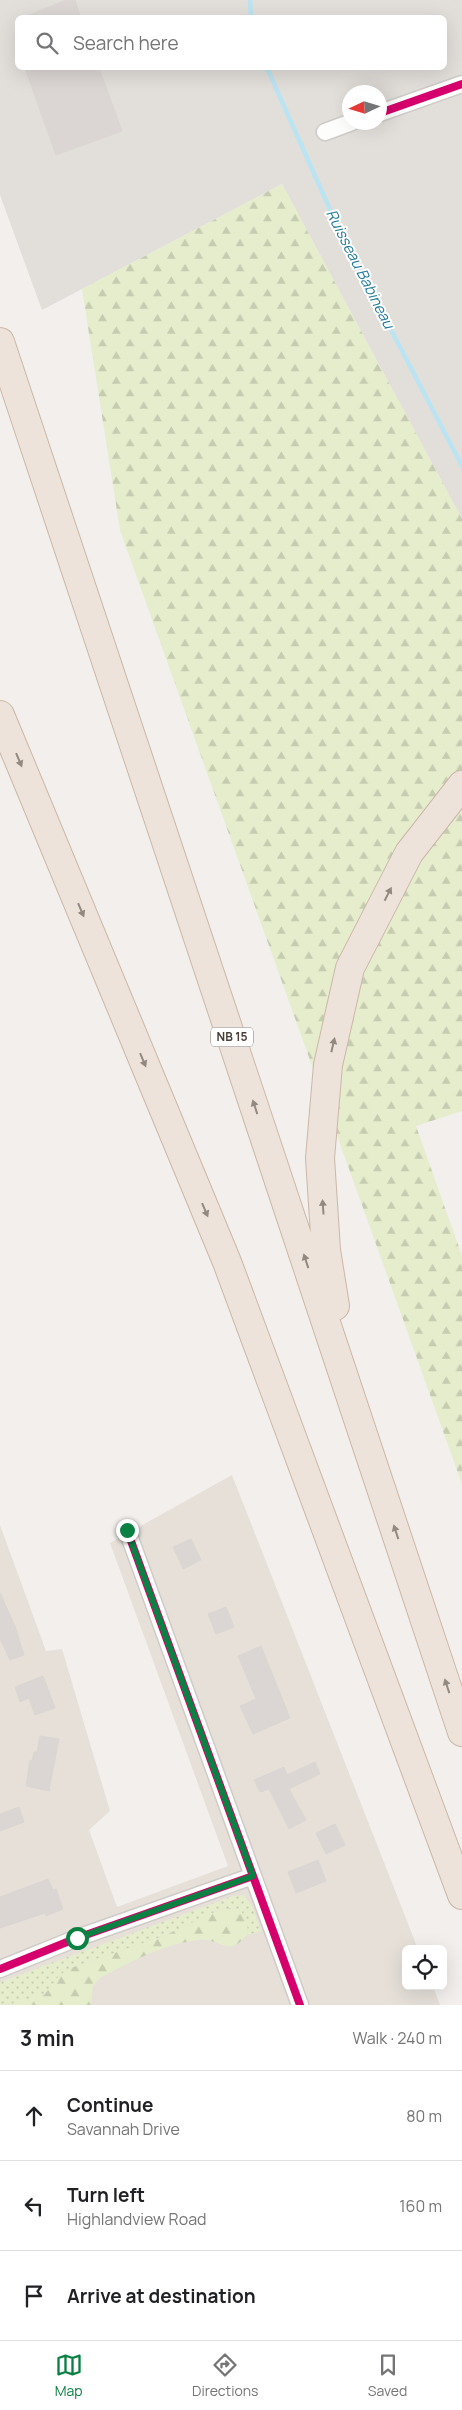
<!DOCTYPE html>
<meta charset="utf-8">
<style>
:root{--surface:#fff;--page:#f2f2f2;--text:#202124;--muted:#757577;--line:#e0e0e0;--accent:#0b8043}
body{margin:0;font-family:Manrope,sans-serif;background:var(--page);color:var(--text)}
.controls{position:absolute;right:15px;bottom:15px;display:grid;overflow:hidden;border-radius:8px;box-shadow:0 5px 20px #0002}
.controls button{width:45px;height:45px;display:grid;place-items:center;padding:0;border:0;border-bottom:1px solid var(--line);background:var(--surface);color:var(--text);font:25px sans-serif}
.compass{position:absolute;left:342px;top:85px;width:45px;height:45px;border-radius:50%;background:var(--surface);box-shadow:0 5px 20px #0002;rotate:266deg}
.stop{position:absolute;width:15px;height:15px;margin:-11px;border:4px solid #0b8043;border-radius:50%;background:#fff}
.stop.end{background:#0b8043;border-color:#fff;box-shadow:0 1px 5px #0008}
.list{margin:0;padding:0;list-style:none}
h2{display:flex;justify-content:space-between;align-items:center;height:65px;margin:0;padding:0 20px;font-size:21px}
h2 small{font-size:16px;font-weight:400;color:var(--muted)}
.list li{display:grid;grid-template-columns:32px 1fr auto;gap:15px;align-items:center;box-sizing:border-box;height:90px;padding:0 20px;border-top:1px solid var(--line)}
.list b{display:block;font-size:19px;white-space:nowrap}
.list p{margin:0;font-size:16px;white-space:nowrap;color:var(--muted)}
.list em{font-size:16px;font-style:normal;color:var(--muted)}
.icon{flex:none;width:28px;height:28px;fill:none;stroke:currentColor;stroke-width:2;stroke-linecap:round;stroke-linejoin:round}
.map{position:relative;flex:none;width:462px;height:2005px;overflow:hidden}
.search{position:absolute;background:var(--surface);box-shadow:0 5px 20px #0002;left:15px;right:15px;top:15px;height:55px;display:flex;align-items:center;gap:12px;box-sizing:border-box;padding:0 18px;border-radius:8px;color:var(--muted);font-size:19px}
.sheet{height:335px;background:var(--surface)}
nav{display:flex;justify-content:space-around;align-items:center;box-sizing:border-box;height:70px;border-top:1px solid var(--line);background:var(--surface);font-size:14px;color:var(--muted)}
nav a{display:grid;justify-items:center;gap:2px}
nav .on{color:var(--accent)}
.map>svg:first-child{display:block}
.residential{fill:#e6e0d9}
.industrial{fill:#e2deda;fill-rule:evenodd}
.grass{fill:url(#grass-dots)}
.forest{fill:url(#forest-firs)}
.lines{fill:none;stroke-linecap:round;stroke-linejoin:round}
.stream{stroke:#bbe4f2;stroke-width:4.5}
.building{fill:#dbd6d3;stroke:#dbd6d2}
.minor-casing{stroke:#cfcbc8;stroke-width:19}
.motorway-casing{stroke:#cbb7a7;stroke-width:30}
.minor{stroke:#fdfdfc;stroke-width:16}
.motorway{stroke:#ede3da;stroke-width:28}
.cycleway-casing{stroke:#fff;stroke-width:11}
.cycleway{stroke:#d6006c;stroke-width:8}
.oneway{fill:#938980}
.route{stroke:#0b8043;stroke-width:6}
.labels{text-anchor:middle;stroke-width:4;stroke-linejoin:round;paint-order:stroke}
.shield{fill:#fff;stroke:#807973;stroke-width:1}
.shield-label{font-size:12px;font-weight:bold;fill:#4a3f37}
.water-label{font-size:15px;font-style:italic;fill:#257b9a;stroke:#fff}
</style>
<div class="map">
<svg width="462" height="2005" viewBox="0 0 462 2005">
<defs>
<pattern id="grass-dots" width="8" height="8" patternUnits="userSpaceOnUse" patternTransform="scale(1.25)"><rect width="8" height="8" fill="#e5edcc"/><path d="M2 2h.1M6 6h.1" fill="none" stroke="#c6ccb0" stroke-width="1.8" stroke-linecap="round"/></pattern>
<pattern id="forest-firs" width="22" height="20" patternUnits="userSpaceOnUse" patternTransform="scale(1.25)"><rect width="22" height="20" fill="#e5edcc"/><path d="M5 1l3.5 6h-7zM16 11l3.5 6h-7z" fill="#c6ccb0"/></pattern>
</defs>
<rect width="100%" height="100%" fill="#f2efec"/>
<path class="residential" d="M232,1475L418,1949H406V1986H433L440,2005H0V1525L46,1651L62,1649L110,1811L89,1830L117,1907L228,1866L110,1543Z"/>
<path class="industrial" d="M0,0H462V519L282,184L42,310L0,195ZM18,18H444V68H18ZM350,92H380V122H350Z"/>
<path class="grass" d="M244,1895L252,1906L261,1931L247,1935L248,1928L231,1908L219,1910L166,1935L68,1969C59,1975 57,1983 50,1990C40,2000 13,2005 0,2005V1982L233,1896Z"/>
<path class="forest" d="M282,184L462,519V1111L416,1126L462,1256V1484L120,530L82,289Z
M231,1908L241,1911L247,1920V1935C227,1959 220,1937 198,1940C165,1944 129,1962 100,1978L93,1986L91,2005H8L45,1994L58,1977L68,1969L166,1935L219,1910Z"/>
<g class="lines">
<path class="stream" d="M250,0L251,18
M267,68L340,232L462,466"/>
</g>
<path class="building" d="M66,0H75L81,18H22Z
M25,68H99L122,131L56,155Z
M191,1539L201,1560L183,1569L173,1547Z
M0,1593L15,1626L24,1655L10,1660L0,1639Z
M226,1607L234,1627L216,1634L208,1614Z
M261,1646L290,1718L253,1734L240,1706L256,1699L238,1656Z
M43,1676L55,1708L35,1715L29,1698L20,1702L15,1687Z
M40,1736L59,1739L49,1791L26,1786L30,1760L32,1761L34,1752H37Z
M315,1762L320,1774L289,1789L306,1820L289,1829L269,1789L260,1792L254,1780L284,1767L287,1775Z
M19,1807L24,1822L0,1831V1814Z
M335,1824L345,1845L326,1854L316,1833Z
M318,1860L326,1881L296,1893L288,1872Z
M48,1879L53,1890L56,1889L63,1909L46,1916L45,1913L0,1928V1897Z"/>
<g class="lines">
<defs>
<path id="minor" d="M380,113L462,84
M325,132L352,122
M127,1530L300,2005
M0,1969L77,1938L253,1876"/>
<path id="motorway" d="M0,342L462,1732
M0,715L227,1262L462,1895
M335,1306L326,1250L320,1158L328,1065L350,968L409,853L462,785"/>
</defs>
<use href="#minor" class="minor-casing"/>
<use href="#motorway" class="motorway-casing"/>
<use href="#minor" class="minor"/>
<use href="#motorway" class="motorway"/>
<defs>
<path id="cycleway" d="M380,113L462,84
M127,1530L300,2005
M0,1969L77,1938L253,1876"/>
</defs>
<use href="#cycleway" class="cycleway-casing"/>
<use href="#cycleway" class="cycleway"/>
</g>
<defs><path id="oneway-solid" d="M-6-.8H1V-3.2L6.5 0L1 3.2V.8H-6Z" transform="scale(1.25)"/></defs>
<g class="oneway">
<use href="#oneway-solid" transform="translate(19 760) rotate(67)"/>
<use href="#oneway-solid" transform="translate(388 894) rotate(-63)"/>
<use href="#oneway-solid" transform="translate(81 910) rotate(67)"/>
<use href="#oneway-solid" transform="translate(333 1045) rotate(-77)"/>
<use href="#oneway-solid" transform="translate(143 1060) rotate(67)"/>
<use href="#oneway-solid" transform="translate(255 1107) rotate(-108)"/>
<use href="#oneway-solid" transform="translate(323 1207) rotate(-94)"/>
<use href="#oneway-solid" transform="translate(205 1210) rotate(67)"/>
<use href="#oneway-solid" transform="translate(306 1261) rotate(-108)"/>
<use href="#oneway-solid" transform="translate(396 1532) rotate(-108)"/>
<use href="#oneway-solid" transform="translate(447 1686) rotate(-108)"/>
</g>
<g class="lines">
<path class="route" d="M77,1938L253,1876L127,1530"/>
</g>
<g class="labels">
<rect class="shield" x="211" y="1027.5" width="42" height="19" rx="4"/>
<g class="shield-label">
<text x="232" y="1041">NB 15</text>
</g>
<g class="water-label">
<text transform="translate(360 269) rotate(63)" y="5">Ruisseau Babineau</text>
</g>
</g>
</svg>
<div class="controls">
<button><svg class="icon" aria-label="locate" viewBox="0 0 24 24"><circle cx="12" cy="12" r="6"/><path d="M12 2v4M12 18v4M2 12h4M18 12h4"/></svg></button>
</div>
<svg class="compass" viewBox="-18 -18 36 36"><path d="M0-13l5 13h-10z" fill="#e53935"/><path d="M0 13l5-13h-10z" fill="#757577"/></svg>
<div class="stop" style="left:77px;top:1938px"></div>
<div class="stop end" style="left:127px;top:1530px"></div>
<div class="search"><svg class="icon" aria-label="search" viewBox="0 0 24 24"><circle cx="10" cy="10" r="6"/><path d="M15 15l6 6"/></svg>Search here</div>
</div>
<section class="sheet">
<h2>3 min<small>Walk · 240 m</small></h2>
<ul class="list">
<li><svg class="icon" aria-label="ahead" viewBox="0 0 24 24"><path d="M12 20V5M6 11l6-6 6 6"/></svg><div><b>Continue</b><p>Savannah Drive</p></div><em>80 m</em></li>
<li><svg class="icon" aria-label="left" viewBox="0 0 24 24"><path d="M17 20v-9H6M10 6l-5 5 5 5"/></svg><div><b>Turn left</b><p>Highlandview Road</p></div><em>160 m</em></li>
<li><svg class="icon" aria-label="arrive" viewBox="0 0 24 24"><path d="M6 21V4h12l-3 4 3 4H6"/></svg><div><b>Arrive at destination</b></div></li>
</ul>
</section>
<nav>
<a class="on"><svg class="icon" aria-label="map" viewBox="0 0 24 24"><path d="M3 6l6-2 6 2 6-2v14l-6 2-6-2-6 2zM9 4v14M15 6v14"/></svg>Map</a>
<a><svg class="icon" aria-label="directions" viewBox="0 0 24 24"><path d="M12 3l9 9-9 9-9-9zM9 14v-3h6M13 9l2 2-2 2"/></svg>Directions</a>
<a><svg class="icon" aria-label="saved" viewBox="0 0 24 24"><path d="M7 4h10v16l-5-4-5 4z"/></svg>Saved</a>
</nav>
